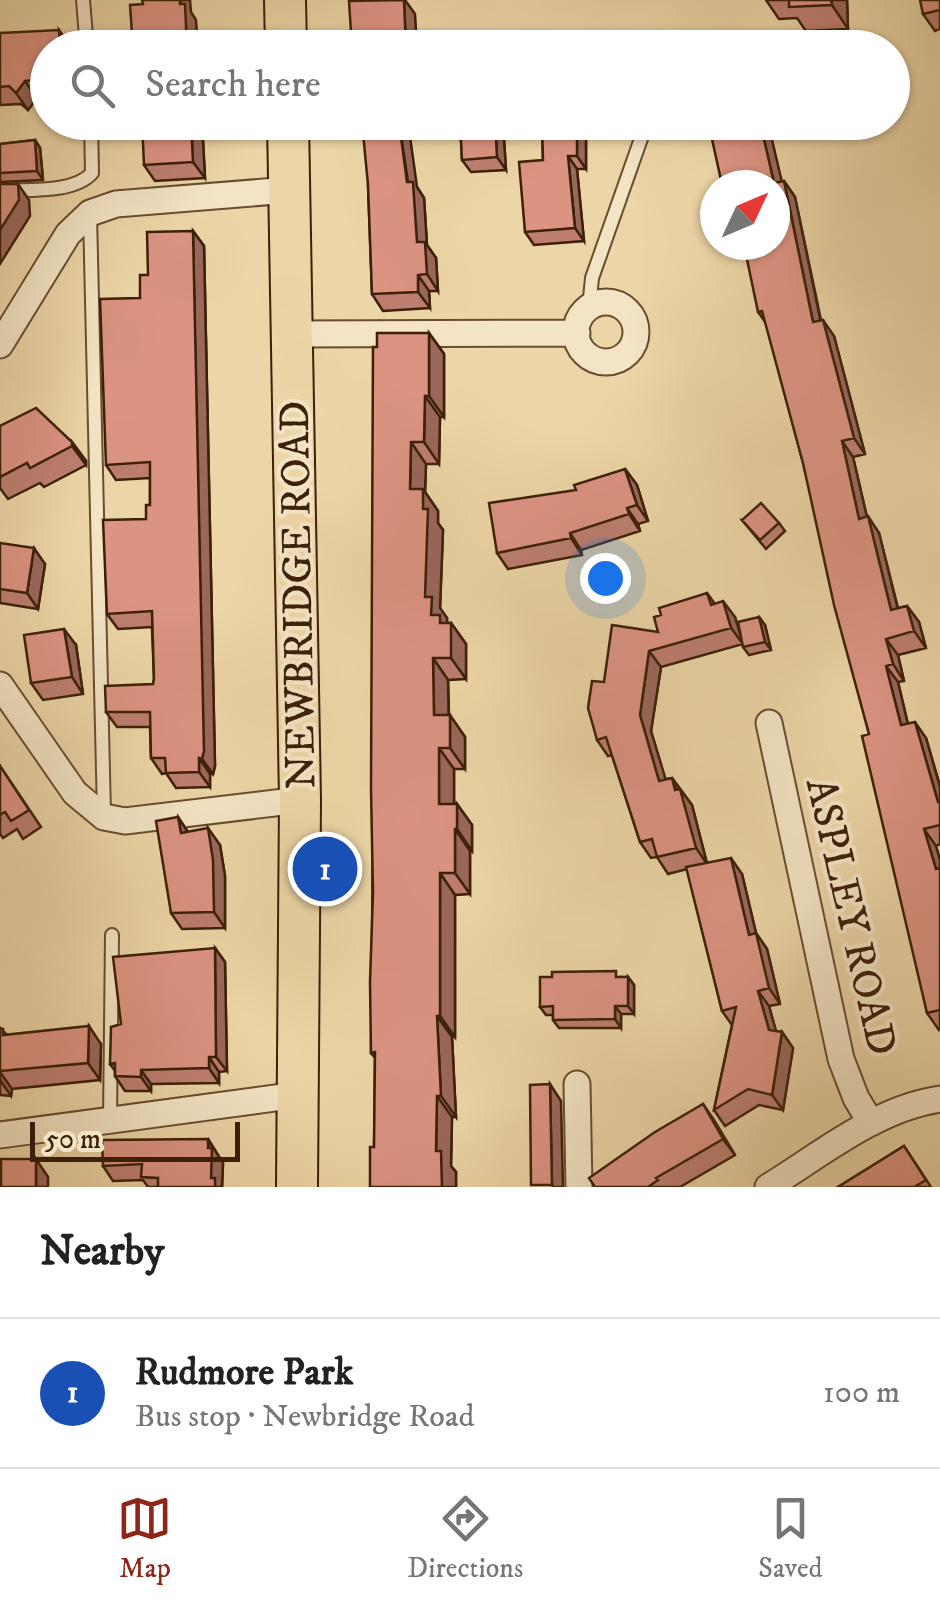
<!DOCTYPE html>
<meta charset="utf-8">
<style>
:root{--surface:#fff;--page:#f6f6f6;--text:#222;--muted:#767676;--line:#e0e0e0;--accent:#8f2418}
body{margin:0;font-family:"IM FELL DW Pica",serif;background:var(--page);color:var(--text)}
.compass{position:absolute;left:700px;top:170px;width:90px;height:90px;border-radius:50%;background:var(--surface);box-shadow:0 2px 8px #0004;rotate:46deg}
.scale{position:absolute;left:30px;bottom:25px;width:210px;box-sizing:border-box;padding-left:10px;border:5px solid #3c2008;border-top:0;font-size:28px;line-height:35px;white-space:nowrap;color:#3c2008;-webkit-text-stroke:8px #f3e4c5;paint-order:stroke}
.you{position:absolute;left:605px;top:578px;width:35px;height:35px;margin:-25px;border:8px solid #fff;border-radius:50%;background:#1a73e8;box-shadow:0 0 0 15px #1a73e833}
.badge{display:grid;place-items:center;width:65px;height:65px;border-radius:50%;background:var(--accent);color:#fff;font-size:32px;font-weight:700}
.pin{position:absolute;translate:-50% -50%;border:5px solid #fff;box-shadow:0 2px 10px #0006}
.list{margin:0;padding:0;list-style:none}
h2{display:flex;justify-content:space-between;align-items:center;height:130px;margin:0;padding:0 40px;font-size:42px}
h2 small{font-size:32px;font-weight:400;color:var(--muted)}
.list li{display:grid;grid-template-columns:65px 1fr auto;gap:30px;align-items:center;box-sizing:border-box;height:150px;padding:0 40px;border-top:2px solid var(--line)}
.list b{display:block;font-size:38px;white-space:nowrap}
.list p{margin:0;font-size:32px;white-space:nowrap;color:var(--muted)}
.list em{font-size:32px;font-style:normal;color:var(--muted)}
.icon{flex:none;width:55px;height:55px;fill:none;stroke:currentColor;stroke-width:2;stroke-linecap:round;stroke-linejoin:round}
.map{position:relative;flex:none;width:940px;height:1187px;overflow:hidden}
.search{position:absolute;background:var(--surface);box-shadow:0 2px 8px #0004;left:30px;right:30px;top:30px;height:110px;display:flex;align-items:center;gap:25px;box-sizing:border-box;padding:0 35px;border-radius:55px;color:var(--muted);font-size:38px}
.sheet{height:280px;background:var(--surface)}
nav{display:flex;justify-content:space-around;align-items:center;box-sizing:border-box;height:140px;border-top:2px solid var(--line);background:var(--surface);font-size:28px;color:var(--muted)}
nav a{display:grid;justify-items:center;gap:5px}
nav .on{color:var(--accent)}
.map>svg:first-child{display:block}
.lines{fill:none;stroke-linecap:round;stroke-linejoin:round}
.service-casing{stroke:#684d30;stroke-width:16}
.minor-casing{stroke:#684d30;stroke-width:29}
.primary-casing{stroke:#3c2008;stroke-width:44}
.service{stroke:#f3e4c5;stroke-width:12}
.minor{stroke:#f3e4c5;stroke-width:25}
.primary{stroke:#ecd5a6;stroke-width:40}
.wall{fill:#bd7e70;stroke:#3c2008;stroke-width:2.5}
.shaded-wall{fill:#9a675b;stroke:#3c2008;stroke-width:2.5}
.building{fill:#dc9382;stroke:#3c2008;stroke-width:2.5}
.labels{text-anchor:middle;stroke-width:8;stroke-linejoin:round;paint-order:stroke}
.street-label{font-size:42px;fill:#3c2008;stroke:#f3e4c5}
</style>
<div class="map">
<svg width="940" height="1187" viewBox="0 0 940 1187">
<rect width="100%" height="100%" fill="#ecd5a6"/>
<filter id="stains"><feTurbulence type="fractalNoise" baseFrequency=".002" numOctaves="4"/><feColorMatrix values="0 0 0 0 .2 0 0 0 0 .09 0 0 0 0 .02 0 0 0 .5 -.17"/></filter>
<radialGradient id="worn" r=".72"><stop offset=".6" stop-color="#630" stop-opacity="0"/><stop offset="1" stop-color="#630" stop-opacity=".3"/></radialGradient>
<g class="lines">
<defs>
<path id="service" d="M83,0L87,48
M0,191C27,189 73,194 92,173L91,122
M90,214L104,814
M589,308L592,278L643,133
M110,1120L112,935"/>
<path id="minor" d="M576 332a30 30 0 1 1 60 0a30 30 0 1 1-60 0Z
M292,334L577,333
M0,345L68,234L90,213L116,204L289,190
M0,685L75,793L104,817L125,821L300,800
M769,723L841,1059L856,1098L871,1123
M577,1084L579,1187
M0,1135L297,1095
M768,1187C822,1154 877,1108 940,1099"/>
<path id="primary" d="M285,0L286,48
M288,122L300,800L297,1187"/>
</defs>
<use href="#service" class="service-casing"/>
<use href="#minor" class="minor-casing"/>
<use href="#primary" class="primary-casing"/>
<use href="#service" class="service"/>
<use href="#minor" class="minor"/>
<use href="#primary" class="primary"/>
</g>
<path class="wall" d="M766,0H847L848,29L806,31L797,18L779,19Z
M940,0V29L935,31L923,14Z
M0,33L48,48V97L37,98L28,110L21,104L0,105Z
M202,122L205,178L155,181L144,165Z
M460,122H586V169H577L584,241L534,245L525,232L543,160L542,123L503,124L506,170L471,172L462,160Z
M771,136L781,181H784L795,197L821,320L834,336L865,454L853,457L867,517L879,533L898,608L907,606L919,622L926,648L898,655L904,681L898,682L908,724L926,738L940,786V844L936,846L940,860V1029L939,1030L927,1013L869,734L803,463L766,323L758,312L775,185H724L721,180Z
M35,140L40,148L43,180L0,182V144Z
M368,185L417,187L424,198L427,245L436,258L438,291H429L430,308L383,311L372,294Z
M193,231L204,246L215,766L213,774H210V787L176,788L166,773L162,774L151,758L150,727H117L106,712L153,684L154,679L152,627L118,629L107,614L146,519L150,505V478L116,480L106,465L140,298L148,275Z
M429,333L444,354V417H440L439,464H426L425,492L438,511V523L443,530L440,609L447,618V623H451L466,644V679L448,680L449,715L465,737V769H454V804H457L472,825V851H470V894L455,895V1037H452L456,1117H452L451,1166L456,1172V1187H370L374,1147L375,1058L371,1053L377,347Z
M0,426L72,442L86,461V465L44,487L40,483L8,499L0,488Z
M625,469L637,485L648,521L638,524L640,531L581,550L582,555L508,569L497,553L576,490Z
M742,520L779,523L785,531L766,549Z
M0,543L45,564L38,609L0,603Z
M707,593L715,604L735,617L743,644L661,667L651,731L665,779L672,778L692,805L707,863L742,874L756,933L767,949L780,1004L769,1006L776,1031L782,1032L793,1048L783,1110L759,1105L725,1126L714,1110L732,1025L722,1011L687,869L668,874L657,857L651,858L640,842L612,755L608,756L597,740L604,682L658,632L661,615Z
M759,617L765,625L771,650L749,655L743,647Z
M76,645L83,694L43,700L31,683Z
M0,766L41,827L23,839L17,829L3,838L0,834Z
M178,817L188,832L220,845L225,876V928L182,929L171,913Z
M215,948L225,962L227,1071L219,1072V1083L151,1084V1091H125L115,1076V1071L110,1064L121,1024Z
M620,977H628L634,985V1014H621V1028H559L553,1020V1015H546L540,1007Z
M0,1028L7,1035L101,1044L100,1080L12,1089L11,1096L0,1095Z
M703,1104L735,1155L680,1187H595Z
M208,1139L223,1163L222,1187H148L143,1180L113,1181L103,1166Z
M904,1146L931,1187H838Z"/>
<path class="shaded-wall" d="M180,0H190L191,12L196,20L198,48H187Z
M404,0H405L415,14L417,48H406Z
M831,0H847L848,29L832,5Z
M59,30L71,47V48H60Z
M25,81L37,98L28,110L16,93Z
M191,122H202L205,178L193,162Z
M399,122H408L417,187L424,198L427,245L436,258L438,291L427,274L417,242Z
M495,122L503,124L506,170L497,157Z
M577,122H586V169L577,156Z
M760,122L771,136L786,199L774,183Z
M35,140L40,148L43,180L37,171Z
M568,156L577,169L584,241L575,228Z
M784,181L795,197L824,338L813,322Z
M18,184L29,200L30,216L0,264V230Z
M193,231L204,246L215,766L213,774L202,759Z
M418,275L429,291L430,308L418,292Z
M823,320L834,336L865,454L854,438Z
M429,333L444,354V417L429,396Z
M425,396L440,417L439,464L424,442Z
M842,441L853,457L871,535L859,519Z
M72,442L86,461V465L72,446Z
M411,442L426,464L425,492L438,511V523L443,530L440,608L447,618V624L451,623L466,644V679L451,658L431,615L425,597L410,489Z
M625,469L637,485L648,521L637,505Z
M627,508L638,524L640,531L629,514Z
M868,516L879,533L902,626L891,610Z
M570,533L581,550L582,555L571,538Z
M34,548L45,564L38,609L27,593Z
M723,601L735,617L743,644L731,628Z
M907,606L919,622L926,648L914,631Z
M759,617L765,625L771,650L765,642Z
M64,629L76,645L83,694L72,677Z
M886,639L898,655L904,681L893,664Z
M649,651L661,667L651,731L671,797L659,781L640,715Z
M433,658L448,680L449,737L434,715Z
M886,666L898,682L912,742L901,725Z
M450,715L465,737V769L450,748Z
M915,722L926,738L940,787V806L938,802Z
M439,748L454,769V826L439,804Z
M199,758L210,774V787L199,772Z
M672,778L692,805L707,864L696,848Z
M457,804L472,825V851L457,829Z
M178,817L189,834L181,833Z
M208,828L220,845L225,876V928L214,912Z
M455,829L470,851V894L455,873Z
M924,829L936,846L940,860V875L936,869Z
M731,858L742,874L756,933L767,949L780,1004L769,988L749,935Z
M440,873L455,895V1037L440,1016Z
M215,948L225,962L227,1071L216,1057Z
M628,977L634,985V1014L628,1006Z
M758,991L769,1006L780,1046L769,1030Z
M615,1006L621,1014V1028L615,1019Z
M437,1016L452,1037L456,1117L441,1096Z
M89,1026L101,1044L100,1080L88,1063Z
M782,1032L793,1048L783,1110L772,1095Z
M209,1057L219,1072V1083L209,1068Z
M141,1070L151,1084V1091L141,1077Z
M0,1072L12,1089L11,1096L0,1080Z
M550,1084L561,1101L563,1187H553L552,1185Z
M437,1096L452,1117L451,1166L456,1172V1187H442L436,1151Z
M703,1104L714,1120L735,1155L723,1139Z
M208,1139L223,1163L222,1187H215L211,1178Z
M36,1159L48,1177V1187H36Z"/>
<path class="building" d="M142,0H180V4H185L187,48H133L130,5L143,4Z
M404,0L406,48H352L349,1Z
M789,0H831L832,5L789,7Z
M920,0H940V10L923,14Z
M59,30L60,48H48V79L25,81L16,93L9,86L0,87V33Z
M557,40L558,48H527V43Z
M142,122H191L193,162L144,165Z
M362,122H399L407,182H413L417,242H425L427,274L418,275V292L372,294L368,185Z
M460,122H495L497,157L462,160Z
M542,122H577V156H568L575,228L525,232L519,162L543,160Z
M745,122H760L774,183L784,181L813,322L823,320L854,438L842,441L859,519L868,516L891,610L907,606L914,631L886,639L893,664L886,666L901,725L915,722L938,802H940V825L924,829L936,869L940,868V1010L927,1013L862,736L869,734L834,605L803,463L762,311L758,312L744,245H775V185H732L731,178L721,180L710,130Z
M35,140L37,171L0,173V144Z
M0,184H18L19,200L0,230Z
M193,231L204,751L202,759L199,758V772L166,773L165,758H151L150,712H106L105,686L153,684L154,679L152,611L107,614L103,520L146,519V505H150V462L106,465L100,299L140,298V275H148L147,232Z
M377,333H429V396H425L424,442H411L410,489H423V509H428L425,597H432L431,615H440V623H451V658H433L434,715H450V748H439V804H457V829H455V873H440V1016H437L441,1096H437L436,1151H441L442,1187H370V1147H374L375,1052L371,1053L370,982L373,893L371,789L373,347H377Z
M36,408L72,442V446L30,468L27,463L0,477V426Z
M625,469L637,505L627,508L629,514L570,533L571,538L497,553L489,503L576,490L574,485Z
M761,503L779,523L760,540L742,520Z
M0,543L34,548L27,593L0,589Z
M707,593L711,605L723,601L731,628L649,651L640,715L659,781L672,778L675,790L680,789L696,848L657,857L652,839L640,842L606,737L597,740L588,708L592,681L604,682L612,625L658,632L654,617L661,615L659,608Z
M759,617L765,642L743,647L738,622Z
M64,629L72,677L31,683L24,635Z
M0,766L29,810L11,821L5,812L0,815Z
M178,817L181,833L208,828L213,860L214,912L171,913L156,821Z
M731,858L749,935L756,933L769,988L758,991L769,1030L782,1032L772,1095L748,1089L714,1110L736,1007L722,1011L686,867Z
M215,948L216,1057H209V1068L141,1070V1077L115,1076V1063L110,1064L111,1027L121,1024L113,957Z
M616,971V977H628V1006H615V1019L553,1020V1006L540,1007V977H552V972Z
M89,1026L88,1063L0,1071V1028L3,1029V1035Z
M550,1084L552,1185H531L530,1085Z
M703,1104L723,1139L656,1178L658,1180L648,1187H595L589,1178L655,1132Z
M208,1139V1148H212L211,1178H215V1187H158V1178L141,1177L142,1164L103,1166L102,1140Z
M904,1146L926,1180L914,1187H838Z
M1,1159H36V1187H1Z"/>
<g class="labels">
<g class="street-label">
<text transform="translate(296 595) rotate(-91)" y="15">NEWBRIDGE ROAD</text>
<text transform="translate(853 916) rotate(77)" y="15">ASPLEY ROAD</text>
</g>
</g>
<rect width="100%" height="100%" filter="url(#stains)"/>
<rect width="100%" height="100%" fill="url(#worn)"/>
</svg>
<svg class="compass" viewBox="-18 -18 36 36"><path d="M0-13l5 13h-10z" fill="#e53935"/><path d="M0 13l5-13h-10z" fill="#767676"/></svg>
<div class="scale">50 m</div>
<div class="you"></div>
<div class="pin badge" style="left:325px;top:869px;background:#1a4fb4">1</div>
<div class="search"><svg class="icon" aria-label="search" viewBox="0 0 24 24"><circle cx="10" cy="10" r="6"/><path d="M15 15l6 6"/></svg>Search here</div>
</div>
<section class="sheet">
<h2>Nearby<small></small></h2>
<ul class="list">
<li><span class="badge" style="background:#1a4fb4">1</span><div><b>Rudmore Park</b><p>Bus stop · Newbridge Road</p></div><em>100 m</em></li>
</ul>
</section>
<nav>
<a class="on"><svg class="icon" aria-label="map" viewBox="0 0 24 24"><path d="M3 6l6-2 6 2 6-2v14l-6 2-6-2-6 2zM9 4v14M15 6v14"/></svg>Map</a>
<a><svg class="icon" aria-label="directions" viewBox="0 0 24 24"><path d="M12 3l9 9-9 9-9-9zM9 14v-3h6M13 9l2 2-2 2"/></svg>Directions</a>
<a><svg class="icon" aria-label="saved" viewBox="0 0 24 24"><path d="M7 4h10v16l-5-4-5 4z"/></svg>Saved</a>
</nav>
